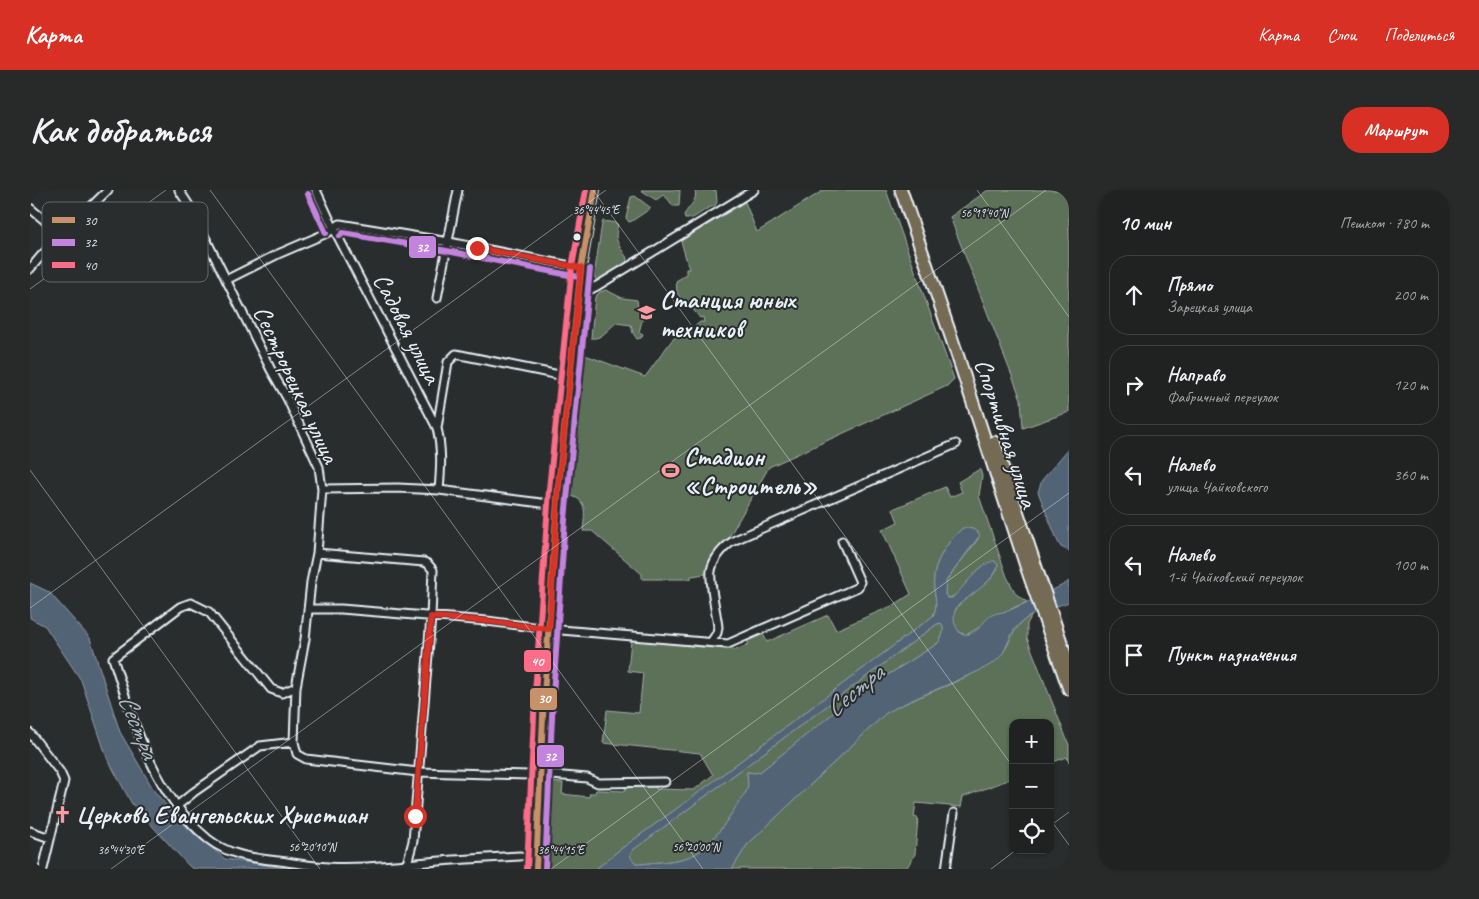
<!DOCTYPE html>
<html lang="ru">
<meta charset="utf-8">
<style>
:root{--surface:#202222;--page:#282a2a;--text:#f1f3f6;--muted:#a2a4a5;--line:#3d3f40;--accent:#d93025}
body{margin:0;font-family:Caveat,sans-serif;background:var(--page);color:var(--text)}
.controls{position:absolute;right:15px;bottom:15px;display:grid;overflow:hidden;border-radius:10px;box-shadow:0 1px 4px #0004}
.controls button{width:45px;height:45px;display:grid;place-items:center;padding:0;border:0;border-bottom:1px solid var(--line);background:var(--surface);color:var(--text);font:25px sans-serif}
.stop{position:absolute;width:15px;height:15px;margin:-11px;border:4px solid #d93025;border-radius:50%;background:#fff}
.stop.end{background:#d93025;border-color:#fff;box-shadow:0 1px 5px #0008}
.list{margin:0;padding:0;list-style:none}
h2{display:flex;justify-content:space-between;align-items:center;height:65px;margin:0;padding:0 20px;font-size:21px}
h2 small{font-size:16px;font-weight:400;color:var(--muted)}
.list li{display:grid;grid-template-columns:32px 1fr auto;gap:15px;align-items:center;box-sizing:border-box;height:80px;margin:0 10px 10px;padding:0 10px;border:1px solid var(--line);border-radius:20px}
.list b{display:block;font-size:19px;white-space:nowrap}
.list p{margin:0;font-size:16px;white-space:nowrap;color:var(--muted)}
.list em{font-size:16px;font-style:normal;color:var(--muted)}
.icon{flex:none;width:28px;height:28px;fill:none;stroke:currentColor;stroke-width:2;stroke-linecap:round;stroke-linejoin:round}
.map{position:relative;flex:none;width:1039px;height:679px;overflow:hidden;border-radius:20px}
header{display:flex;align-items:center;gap:30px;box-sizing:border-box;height:70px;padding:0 25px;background:var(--accent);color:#fff}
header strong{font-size:24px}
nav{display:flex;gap:28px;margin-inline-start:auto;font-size:18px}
.intro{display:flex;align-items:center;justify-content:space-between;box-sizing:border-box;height:120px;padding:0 30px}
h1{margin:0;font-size:35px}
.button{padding:12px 22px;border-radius:20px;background:var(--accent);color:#fff;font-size:18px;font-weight:700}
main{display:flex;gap:30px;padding:0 30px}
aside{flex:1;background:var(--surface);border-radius:20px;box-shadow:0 1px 4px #0004}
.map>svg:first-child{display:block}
.green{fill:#5d6f59;stroke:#a2b0a8}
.water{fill:#516474;stroke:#8d9ca9;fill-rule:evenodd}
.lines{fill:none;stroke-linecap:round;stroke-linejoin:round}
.minor-casing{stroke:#e8f1f8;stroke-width:11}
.tertiary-casing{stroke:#e8f1f8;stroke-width:12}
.trunk-casing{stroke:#e8f1f8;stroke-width:15}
.minor{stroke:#2a2d2e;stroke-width:7}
.tertiary{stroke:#2a2d2e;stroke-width:9}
.trunk{stroke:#746b52;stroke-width:11}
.bus-1-casing{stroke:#2a2d2e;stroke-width:10}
.bus-2-casing{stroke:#2a2d2e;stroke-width:10}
.bus-3-casing{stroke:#2a2d2e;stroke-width:10}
.bus-1{stroke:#c7916a;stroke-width:6}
.bus-2{stroke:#c483df;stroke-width:6}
.bus-3{stroke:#fb6d88;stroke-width:6}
.route{stroke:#d93025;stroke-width:6}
.ticks{fill:none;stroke:#e8f1f8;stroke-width:1;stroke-opacity:0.45}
.bus-dot{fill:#e8f1f8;stroke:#2a2d2e;stroke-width:2}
.labels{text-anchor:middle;stroke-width:4;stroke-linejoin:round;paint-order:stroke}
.poi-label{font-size:25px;font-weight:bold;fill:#e8f1f8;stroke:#2a2d2e;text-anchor:start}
.street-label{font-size:25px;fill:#e8f1f8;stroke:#2a2d2e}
.water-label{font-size:26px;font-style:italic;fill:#acb9c3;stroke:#2a2d2e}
.key{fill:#2a2d2e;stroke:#63686b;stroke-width:1}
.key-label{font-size:14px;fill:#e8f1f8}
.ticks-label{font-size:12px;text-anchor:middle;fill:#e8f1f8;stroke:#2a2d2e;stroke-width:4;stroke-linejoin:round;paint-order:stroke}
.line-badge{stroke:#2a2d2e;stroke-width:2}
.badge-label{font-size:14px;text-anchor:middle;font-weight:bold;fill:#fff}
</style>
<header>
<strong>Карта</strong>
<nav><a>Карта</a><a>Слои</a><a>Поделиться</a></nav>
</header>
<div class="intro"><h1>Как добраться</h1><a class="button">Маршрут</a></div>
<main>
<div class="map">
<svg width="1039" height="679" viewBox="0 0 1039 679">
<rect width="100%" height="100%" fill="#2a2d2e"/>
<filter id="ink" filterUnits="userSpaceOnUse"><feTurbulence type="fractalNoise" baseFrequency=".02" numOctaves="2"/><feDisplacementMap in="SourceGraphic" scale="10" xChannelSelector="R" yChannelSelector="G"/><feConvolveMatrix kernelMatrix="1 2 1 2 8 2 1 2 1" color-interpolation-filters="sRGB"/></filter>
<g filter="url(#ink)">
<path class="green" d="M611,0H650L649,16H643L638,9L633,5L626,10Z
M665,0H686L687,12L685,16C672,18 667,30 655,29L654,25C659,16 668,11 665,0Z
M794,0H856L924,189L917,196L739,277L695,354L688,359L676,384L661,386V389H612V384L562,341H553C554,327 559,310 541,306L555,165L615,187L642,150L649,145L662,139L670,132H674L673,127L670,128L657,112L650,108L647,102L646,91L656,85V79H659L651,51L715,12L727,42Z
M958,0H1039V222L993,238L991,209L920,27Z
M605,6L621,18L602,31L599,32L596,28L601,7Z
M573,31L586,33L588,35C583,50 589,55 597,68L596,74L570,90H566L564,86L572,34Z
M576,100L592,108L607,110L608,118L611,119L614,123L609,142L613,144L611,148L607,149L603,143L601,135L586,133C578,139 571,150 561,148L565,107L570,102Z
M950,279L952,286L949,306L977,387L986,404L997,412L957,429L948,438L936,445C930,443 927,441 925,435C914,408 966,399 968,375L965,371C961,372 957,374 953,376C942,383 931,408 917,408L915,404L916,391L948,349V342L940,338H933C920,348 905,370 904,388C902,401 910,412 903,426L664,606L588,661L566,679H516L513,673L515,598L518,592L533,593L532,604L559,607L560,603H565L566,600L595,601L596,593L627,592L626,599L664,600L683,585L670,563L573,553L577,520L609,523L613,483L598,481L601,450L706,460L719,454L716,449L732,442L737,452L798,425L806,440L864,415L881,404L852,340L868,332L863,319L915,297L920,307L932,302L928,292Z
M1002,425L997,434V448L1039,555V572L1037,567L1020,573V533H983V588L933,607L931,617L886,613L884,627L888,628L885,664L876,679H702L717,655L856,523C891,504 930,493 964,472C983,457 978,438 1002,425Z
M911,433C916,440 912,448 907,454L826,505L730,582L725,583L717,582L718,596L716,602C703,620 682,659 661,666C646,672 627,672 611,674C605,673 601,671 600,665L603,660L907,434Z"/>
<path class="water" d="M1039,258V361L1031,357L1028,352L1008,302L1012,290Z
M933,338C940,338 946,339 950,345L916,391L915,404L917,408H922C933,399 952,370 965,371L968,375C967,389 938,407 927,416C922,426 923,435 931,444C947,448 952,430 962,425C967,422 973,423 978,421C997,413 1016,403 1035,394L1039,391V412C1020,419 994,423 983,442C976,453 976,465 963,473C954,479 943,484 932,488C907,500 881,509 856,523L717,655L702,679H566L588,661L664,606L903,426C910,412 902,402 904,388C905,370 920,348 933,338ZM911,433C916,440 912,448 907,454L826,505L730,582L725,583L717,582L718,596L716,602C703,620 682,659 661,666C646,672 627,672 611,674C605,673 602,671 600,665L603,660L907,434Z
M0,393L19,402L60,448L90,542L125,602L147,628L195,669L262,679H164L159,676L102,614L77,568L51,490L15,436L0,428Z"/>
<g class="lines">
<defs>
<path id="minor" d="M149,0L160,17L241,180L257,208L289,277L292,299L287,363L281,392L275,449L266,497L264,552L267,564L276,569L388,582L499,585
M286,0L304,39L407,238C412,259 411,278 409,300
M0,18L32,45
M0,79L11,66L78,0
M196,90L248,64L297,43L310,34L419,52L551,78
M549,98L559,100L567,96L724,0
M407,108L428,0
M407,238L418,172L426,164L539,187
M292,299L368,298L409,300L527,315
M287,363L394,372L398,374L403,380L401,427L383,651L377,674
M278,419H311L457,431L519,439L698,454L828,397L830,392L812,351
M681,452L687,443L688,437C687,426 679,391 681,381C683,369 694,356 705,350L926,254
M266,497L252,503L241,499L179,422L161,413L150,417L83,468C103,531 124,605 178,649C200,666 223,668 249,671C265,673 281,676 298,677C324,679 351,676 377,674C415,670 452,668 490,666
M0,543L30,582L34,591L13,679
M510,584L557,588L568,593L635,592
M147,616L164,602L230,556L264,552
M0,641L20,648
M916,679L924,623"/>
<path id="tertiary" d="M506,679L514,505L528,300L551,78L565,0"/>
<path id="trunk" d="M871,0L926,161L996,376L1039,499
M964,252L1039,476"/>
</defs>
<use href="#minor" class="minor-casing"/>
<use href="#tertiary" class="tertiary-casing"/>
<use href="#trunk" class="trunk-casing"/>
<use href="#minor" class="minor"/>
<use href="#tertiary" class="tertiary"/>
<use href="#trunk" class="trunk"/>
<defs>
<path id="bus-1" d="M506,679L514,505L528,300L551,78L565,0"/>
<path id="bus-2" d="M278,4L296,43
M310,46L313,43L417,61L549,87
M515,679L523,505L535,329L560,79"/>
<path id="bus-3" d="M497,679L505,504L519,299L542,77L556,0"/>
</defs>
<use href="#bus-1" class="bus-1-casing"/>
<use href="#bus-2" class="bus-2-casing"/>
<use href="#bus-3" class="bus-3-casing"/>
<use href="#bus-1" class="bus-1"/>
<use href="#bus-2" class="bus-2"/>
<use href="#bus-3" class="bus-3"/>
</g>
</g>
<g class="lines" filter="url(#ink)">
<path class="route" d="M385,626L401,427L457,431L519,439L528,300L551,78L447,58"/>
</g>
<path class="ticks" d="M180,0L673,679M563,0L983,577M947,0L1039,127M0,99L136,0M0,280L290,679M0,418L576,0M1020,629L1039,655M1020,636L1039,622M81,679L1016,0M521,679L1039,303M961,679L986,660"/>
<defs>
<symbol id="school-bare" viewBox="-9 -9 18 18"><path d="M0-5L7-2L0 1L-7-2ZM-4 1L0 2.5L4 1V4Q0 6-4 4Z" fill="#ff9aa2" stroke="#2a2d2e" stroke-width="2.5" paint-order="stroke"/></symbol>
<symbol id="stadium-bare" viewBox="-9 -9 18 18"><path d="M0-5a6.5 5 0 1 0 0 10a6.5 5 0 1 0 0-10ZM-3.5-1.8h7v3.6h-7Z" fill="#ff9aa2" stroke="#2a2d2e" stroke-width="2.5" paint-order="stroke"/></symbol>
<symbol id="church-bare" viewBox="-9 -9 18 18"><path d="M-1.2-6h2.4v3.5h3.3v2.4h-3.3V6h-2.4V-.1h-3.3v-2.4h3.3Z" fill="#ff9aa2" stroke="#2a2d2e" stroke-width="2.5" paint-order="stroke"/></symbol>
</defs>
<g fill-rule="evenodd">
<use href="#school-bare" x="604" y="110" width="25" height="25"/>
<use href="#stadium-bare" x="628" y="268" width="25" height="25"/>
<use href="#church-bare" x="20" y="612" width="25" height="25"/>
</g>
<circle class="bus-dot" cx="547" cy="47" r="4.5"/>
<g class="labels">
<g class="poi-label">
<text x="630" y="118">Станция юных<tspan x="630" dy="29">техников</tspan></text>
<text x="654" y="275">Стадион<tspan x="654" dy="29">«Строитель»</tspan></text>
<text x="46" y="633">Церковь Евангельских Христиан</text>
</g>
<g class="street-label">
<text transform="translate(378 138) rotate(63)" y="9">Садовая улица</text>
<text transform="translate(267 194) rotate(65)" y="9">Сестрорецкая улица</text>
<text transform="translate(977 243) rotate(72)" y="9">Спортивная улица</text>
</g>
<g class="water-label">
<text transform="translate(824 500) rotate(-39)" y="9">Сестра</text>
<text transform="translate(109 536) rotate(68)" y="9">Сестра</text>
</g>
</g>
<rect x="12" y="12" width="166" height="80" rx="8" class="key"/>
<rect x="22" y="27" width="23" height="6" fill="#c7916a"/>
<rect x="22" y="49" width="23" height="7" fill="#c483df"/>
<rect x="22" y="72" width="23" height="6" fill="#fb6d88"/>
<g class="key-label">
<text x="54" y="35">30</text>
<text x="54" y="57">32</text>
<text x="54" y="80">40</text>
</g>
<g class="ticks-label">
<text x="566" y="24">36°44'45"E</text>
<text x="954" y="27">56°19'40"N</text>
<text x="282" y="661">56°20'10"N</text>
<text x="666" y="661">56°20'00"N</text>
<text x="91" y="664">36°44'30"E</text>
<text x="531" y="664">36°44'15"E</text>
</g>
<g class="line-badge">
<rect x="378" y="45" width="29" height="24" rx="5" fill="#c483df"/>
<rect x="493" y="459" width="29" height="24" rx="5" fill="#fb6d88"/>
<rect x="499" y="497" width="29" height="24" rx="5" fill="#c7916a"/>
<rect x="506" y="554" width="29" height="24" rx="5" fill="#c483df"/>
</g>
<g class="badge-label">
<text x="392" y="62">32</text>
<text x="507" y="476">40</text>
<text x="514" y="513">30</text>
<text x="520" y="571">32</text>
</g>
</svg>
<div class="controls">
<button>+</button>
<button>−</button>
<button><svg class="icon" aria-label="locate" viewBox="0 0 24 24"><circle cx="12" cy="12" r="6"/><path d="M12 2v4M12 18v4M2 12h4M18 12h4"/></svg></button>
</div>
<div class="stop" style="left:385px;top:626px"></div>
<div class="stop end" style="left:447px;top:58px"></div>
</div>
<aside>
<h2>10 мин<small>Пешком · 780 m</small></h2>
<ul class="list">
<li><svg class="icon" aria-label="ahead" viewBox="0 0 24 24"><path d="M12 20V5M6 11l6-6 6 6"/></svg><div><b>Прямо</b><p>Зарецкая улица</p></div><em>200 m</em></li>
<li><svg class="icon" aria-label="right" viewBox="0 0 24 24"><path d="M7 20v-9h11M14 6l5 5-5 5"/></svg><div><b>Направо</b><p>Фабричный переулок</p></div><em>120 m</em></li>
<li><svg class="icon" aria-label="left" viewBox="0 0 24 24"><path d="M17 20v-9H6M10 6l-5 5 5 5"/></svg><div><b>Налево</b><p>улица Чайковского</p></div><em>360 m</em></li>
<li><svg class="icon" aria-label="left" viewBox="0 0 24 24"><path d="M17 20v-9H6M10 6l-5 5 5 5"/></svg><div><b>Налево</b><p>1-й Чайковский переулок</p></div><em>100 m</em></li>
<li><svg class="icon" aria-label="arrive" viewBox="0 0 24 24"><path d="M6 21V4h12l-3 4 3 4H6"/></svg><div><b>Пункт назначения</b></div></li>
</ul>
</aside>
</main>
